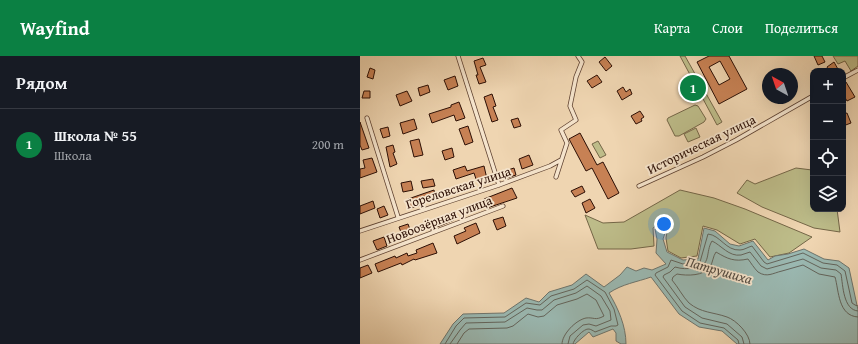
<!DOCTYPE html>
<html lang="ru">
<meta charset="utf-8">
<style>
:root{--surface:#171b24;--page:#20242c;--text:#f1f3f6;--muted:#9ea1a6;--line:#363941;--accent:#0b8043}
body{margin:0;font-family:"Gentium Book Plus",serif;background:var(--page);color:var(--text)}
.controls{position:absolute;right:12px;top:12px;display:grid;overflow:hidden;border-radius:8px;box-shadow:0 4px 16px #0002}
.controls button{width:36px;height:36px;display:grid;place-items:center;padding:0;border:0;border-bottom:1px solid var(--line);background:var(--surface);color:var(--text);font:20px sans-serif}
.compass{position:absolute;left:402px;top:12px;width:36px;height:36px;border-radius:50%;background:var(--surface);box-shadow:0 4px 16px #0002;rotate:320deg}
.you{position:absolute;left:304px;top:168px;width:14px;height:14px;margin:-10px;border:3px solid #fff;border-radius:50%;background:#1a73e8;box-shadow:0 0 0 6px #1a73e833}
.badge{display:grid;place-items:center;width:26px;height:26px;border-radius:50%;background:var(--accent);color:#fff;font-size:13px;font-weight:700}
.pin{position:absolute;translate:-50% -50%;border:2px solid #fff;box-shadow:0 1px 4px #0006}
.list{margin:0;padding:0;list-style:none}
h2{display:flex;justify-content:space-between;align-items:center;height:52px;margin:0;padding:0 16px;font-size:17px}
h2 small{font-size:13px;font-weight:400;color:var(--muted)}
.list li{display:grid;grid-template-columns:26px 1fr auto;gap:12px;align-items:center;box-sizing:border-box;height:72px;padding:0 16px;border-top:1px solid var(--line)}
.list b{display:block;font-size:15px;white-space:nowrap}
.list p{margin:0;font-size:13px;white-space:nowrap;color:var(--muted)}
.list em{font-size:13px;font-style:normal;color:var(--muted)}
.icon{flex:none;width:22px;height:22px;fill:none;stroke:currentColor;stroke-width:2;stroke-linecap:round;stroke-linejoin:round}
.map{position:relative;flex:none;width:498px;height:288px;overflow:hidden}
header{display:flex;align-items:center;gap:24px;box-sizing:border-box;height:56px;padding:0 20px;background:var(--accent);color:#fff}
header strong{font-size:19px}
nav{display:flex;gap:22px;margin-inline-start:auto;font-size:14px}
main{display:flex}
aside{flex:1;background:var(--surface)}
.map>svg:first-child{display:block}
.green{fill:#bdbc89;stroke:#746647}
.water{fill:#9ab8b1;stroke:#6e746c}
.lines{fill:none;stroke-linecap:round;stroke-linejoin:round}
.shore{stroke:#63645b;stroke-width:1}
.building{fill:#c78154;stroke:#2c0f05;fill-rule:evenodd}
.street-casing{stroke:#5d4030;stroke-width:5}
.street{stroke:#f5e4cc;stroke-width:3.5}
.labels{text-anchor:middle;stroke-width:3.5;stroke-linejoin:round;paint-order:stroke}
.street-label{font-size:13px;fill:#2c0f05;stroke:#f5e4cc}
.water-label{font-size:14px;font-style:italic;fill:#524a41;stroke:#f5e4cc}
</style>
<header>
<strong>Wayfind</strong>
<nav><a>Карта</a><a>Слои</a><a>Поделиться</a></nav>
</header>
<main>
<aside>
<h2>Рядом<small></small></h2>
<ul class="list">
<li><span class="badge">1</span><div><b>Школа № 55</b><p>Школа</p></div><em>200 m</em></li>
</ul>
</aside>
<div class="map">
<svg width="498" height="288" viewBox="0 0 498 288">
<rect width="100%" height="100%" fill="#efd5b1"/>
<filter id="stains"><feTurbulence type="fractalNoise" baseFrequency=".005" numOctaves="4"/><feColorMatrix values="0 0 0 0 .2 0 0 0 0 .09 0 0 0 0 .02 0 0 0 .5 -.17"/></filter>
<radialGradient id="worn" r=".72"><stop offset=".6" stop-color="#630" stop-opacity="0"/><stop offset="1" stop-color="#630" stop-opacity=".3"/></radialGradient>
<path class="green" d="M320,0H325L362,66L357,69Z
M473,0H498V10L491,15L485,5L478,8Z
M335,49L338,50L346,63L344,66L319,80H315L307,64L308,62Z
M336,72L340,81L328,86L324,78Z
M238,85L246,99L240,102L232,88Z
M436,112L452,114L453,115V153H477L480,176L454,172L402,151L377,137L387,124L395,128Z
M320,134L354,142L385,153L452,181L429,197L410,201L395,183L380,188L357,174L343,170L337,200L321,202L308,195L306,182L308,170L306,163L293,172L294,190L271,193H238L225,159L243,167L264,166Z"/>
<path class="water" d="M305,164L306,174L303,183L307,196L323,204L338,203L344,172L355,175L370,188L379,190L393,185L408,204L415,200L428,198L444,193L464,203L479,205L489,212L498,254V288H377L362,275L339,271L319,258L291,221C277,226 262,228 249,237C258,252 266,270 266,288H261L256,285V277L253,273L233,281L229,276L215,288H80L93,268L103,258L144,257L166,242L179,246L189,236L212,229L226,218L244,231L260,219L267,211L276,215L284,212L292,214L306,208L296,197L297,183L295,173Z"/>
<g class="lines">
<path class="shore" d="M85,288L96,270L104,262L145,261L166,247L180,249L191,240L214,233L227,224L245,236L254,253L258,269L256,270H251L235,276C234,275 230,273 229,273C224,272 213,284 213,288
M90,288L100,274L106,267L145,266L167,252L177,254H182L194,244L216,237L227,230L241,240L250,255L251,264L236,270L229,268L223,269L210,280L208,288
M97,288L104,277L109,273L147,272L153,270L168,258L178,261L184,260L197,249L217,243L227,238L236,244L244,260C235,265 234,261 226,262C216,264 202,278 202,288
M379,288L378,284L364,272L340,267L322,255L295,219L296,217L308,211L311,204L323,208L340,206L348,178C360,179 366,195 380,194C384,194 388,191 392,190L404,206L407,208L443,197L463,207L477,209L485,215L492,247L495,249L498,250
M384,288L382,281L367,268L342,262L325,251L303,221L304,219L310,216L315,211C322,213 327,213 334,212C352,210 345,196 352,185C361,189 369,201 381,199C384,198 387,197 390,196L401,210L407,213L443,203L461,212L476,214L481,218C483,229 483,254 498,255
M390,288C390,278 376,264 367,261C353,256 341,257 329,247C323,241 318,231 312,224L313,221L317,218C327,220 344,220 350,211C353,206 353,200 356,196C368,203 374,206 388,203C391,207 394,212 398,216C407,222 413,217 422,215C429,213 436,211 443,209L459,218L475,221C479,235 478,260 498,261"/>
</g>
<path class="building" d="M349,0H369L387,33L359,48L337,6ZM360,5L370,23L359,29L349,11Z
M454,0H462L465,6L458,9Z
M245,1L252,10L246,15L239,6Z
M123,2L126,9L120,11L126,26L119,28L116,19H118L114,5Z
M474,6L479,15H469L467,11Z
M10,12L15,14L13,23L7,21Z
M237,19L242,26L232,32L227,25Z
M95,20L98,30L88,34L84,24Z
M486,26L495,41L487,45L483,38V27Z
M68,29L70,36L60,40L58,32Z
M263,31L266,36L270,33L272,38L262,44L257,35Z
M4,35H10V42H2Z
M47,35L52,45L40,50L36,39Z
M132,38L136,50L133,51L138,64L132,66L124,41Z
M99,46L105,62L96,65L94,59L72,67L69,58L91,51V49Z
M280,55L284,61L281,63L282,65L276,68L271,60Z
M487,57L491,67L483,70V58Z
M158,62L161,70L154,72L151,64Z
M54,63L57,73L43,78L40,67Z
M0,66L9,92L2,94L0,89Z
M108,70L113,86L105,89L99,73Z
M28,71L30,80L23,82L20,73Z
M220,77L237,109L243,106L259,137L248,143L232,112L226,115L209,83Z
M59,83L63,99L54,101L50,85Z
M33,89L35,96L33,97L37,108L30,111L26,91Z
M92,92L94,101L85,104L82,95Z
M169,99L173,109L162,113L159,103Z
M12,102L17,116L0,122V113L5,112L3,104Z
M105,110L107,115L124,110L127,123L117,126L114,117L96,123L93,114Z
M154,112L156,119L147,122L145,115Z
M73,123L75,130L63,132L61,125Z
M51,125L53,134L43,136L41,127Z
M222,130L225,136L215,141L211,135Z
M152,132L157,142L127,152L124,143Z
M74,134L76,144L60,147L61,149L51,152L48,143Z
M230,143L235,152L226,157L222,147Z
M13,145L15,152L0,158V150Z
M24,150L28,159L20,162L17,153Z
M91,157L94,164L70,174L67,166Z
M143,161L146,170L137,174L133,164Z
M116,167L120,177L97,188L94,180L106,175L104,172Z
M48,168L51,176L42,179L39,171Z
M24,181L27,190L17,194L13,185Z
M73,187L77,197L55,204L54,203L42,209L41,207L18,216L15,208L35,200L36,202L47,197L48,200L57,197L56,194Z
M8,209L12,217L0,222V212Z"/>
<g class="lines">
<defs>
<path id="street" d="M98,0L139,129
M483,22L498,14
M7,62L38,161
M196,121L207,87L201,74L216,64L210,50L216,21L222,6L218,0
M279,130L343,101L376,84L453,40
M0,175L139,129L190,110L201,104
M0,204L143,150"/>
</defs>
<use href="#street" class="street-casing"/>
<use href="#street" class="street"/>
</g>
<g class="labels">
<g class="street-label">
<text transform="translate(341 88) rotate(-26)" y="5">Историческая улица</text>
<text transform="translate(98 131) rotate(-18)" y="5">Гореловская улица</text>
<text transform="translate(79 163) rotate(-21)" y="5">Новоозёрная улица</text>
</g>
<g class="water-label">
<text transform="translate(359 214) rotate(16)" y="5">Патрушиха</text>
</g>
</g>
<rect width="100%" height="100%" filter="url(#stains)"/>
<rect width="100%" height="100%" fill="url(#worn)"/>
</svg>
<div class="controls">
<button>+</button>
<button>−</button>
<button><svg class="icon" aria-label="locate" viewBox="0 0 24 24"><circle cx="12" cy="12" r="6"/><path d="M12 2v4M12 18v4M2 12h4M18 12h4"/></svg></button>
<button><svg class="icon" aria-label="layers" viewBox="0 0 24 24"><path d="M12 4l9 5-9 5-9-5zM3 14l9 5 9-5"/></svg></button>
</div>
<svg class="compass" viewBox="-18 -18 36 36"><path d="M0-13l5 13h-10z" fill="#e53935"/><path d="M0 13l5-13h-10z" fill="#9ea1a6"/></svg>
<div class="you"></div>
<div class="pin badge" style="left:333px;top:32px">1</div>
</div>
</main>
